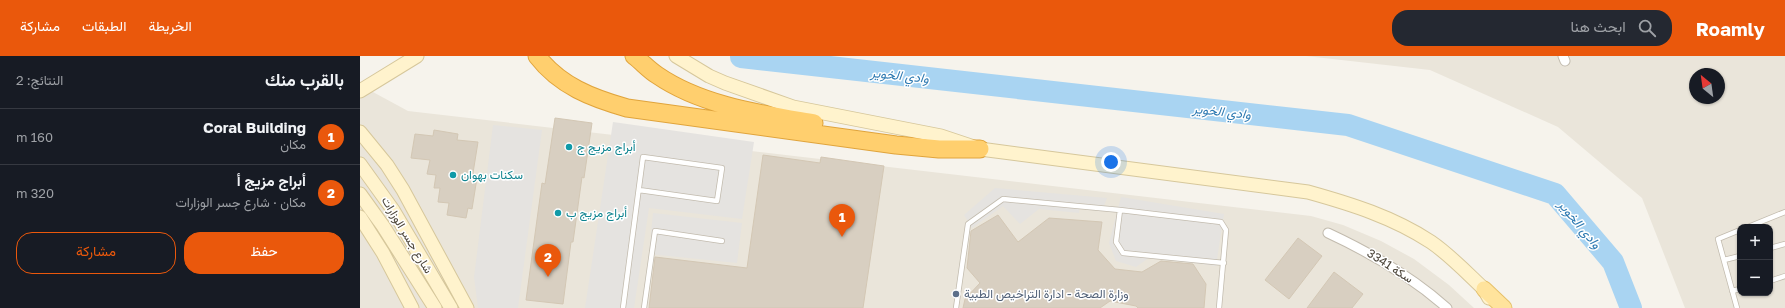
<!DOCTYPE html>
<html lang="ar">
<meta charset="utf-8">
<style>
:root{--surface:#171b24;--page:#242831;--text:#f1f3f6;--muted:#9ea1a6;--line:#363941;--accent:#ea580c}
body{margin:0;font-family:"Golos Text",Vazirmatn,sans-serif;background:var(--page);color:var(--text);direction:rtl}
.controls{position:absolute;right:12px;bottom:12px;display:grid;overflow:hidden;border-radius:8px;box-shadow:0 1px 3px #0004}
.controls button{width:36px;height:36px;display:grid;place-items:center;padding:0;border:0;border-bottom:1px solid var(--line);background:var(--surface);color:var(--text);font:20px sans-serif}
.compass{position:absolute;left:1329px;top:12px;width:36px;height:36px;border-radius:50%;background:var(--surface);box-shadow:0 1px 3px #0004;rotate:331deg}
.you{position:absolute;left:751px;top:106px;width:14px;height:14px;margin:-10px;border:3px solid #fff;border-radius:50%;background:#1a73e8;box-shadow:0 0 0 6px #1a73e833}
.badge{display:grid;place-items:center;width:26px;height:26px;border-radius:50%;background:var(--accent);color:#fff;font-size:13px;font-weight:700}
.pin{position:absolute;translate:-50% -33px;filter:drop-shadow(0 1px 2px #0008)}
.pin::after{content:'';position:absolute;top:21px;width:14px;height:12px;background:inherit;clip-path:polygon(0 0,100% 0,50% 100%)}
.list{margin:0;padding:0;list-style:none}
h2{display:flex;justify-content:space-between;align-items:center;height:52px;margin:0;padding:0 16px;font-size:17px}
h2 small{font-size:13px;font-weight:400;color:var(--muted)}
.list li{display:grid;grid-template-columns:26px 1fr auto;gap:12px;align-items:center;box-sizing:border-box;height:56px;padding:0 16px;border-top:1px solid var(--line)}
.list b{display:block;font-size:15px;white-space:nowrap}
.list p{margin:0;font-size:13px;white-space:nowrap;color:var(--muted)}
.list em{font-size:13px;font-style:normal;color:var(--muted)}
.actions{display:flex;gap:8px;padding:12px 16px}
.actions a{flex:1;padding:9px 0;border:1px solid var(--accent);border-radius:16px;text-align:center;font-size:14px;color:var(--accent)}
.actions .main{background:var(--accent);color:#fff}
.icon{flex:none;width:22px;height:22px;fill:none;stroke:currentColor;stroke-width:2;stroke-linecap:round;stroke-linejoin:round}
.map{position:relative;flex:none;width:1425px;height:252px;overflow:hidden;direction:ltr}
header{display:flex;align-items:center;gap:24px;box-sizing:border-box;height:56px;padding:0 20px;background:var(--accent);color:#fff}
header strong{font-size:19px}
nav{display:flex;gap:22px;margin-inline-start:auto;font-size:14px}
.search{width:280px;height:36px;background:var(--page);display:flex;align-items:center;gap:10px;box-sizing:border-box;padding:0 14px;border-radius:16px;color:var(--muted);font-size:15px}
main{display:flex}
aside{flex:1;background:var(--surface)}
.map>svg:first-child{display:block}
.residential{fill:#eae5da;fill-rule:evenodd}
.parking{fill:#e5e3e0}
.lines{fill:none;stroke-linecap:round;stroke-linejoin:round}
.river{stroke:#a9d4f2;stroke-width:22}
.building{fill:#d8cfc1;stroke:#d3c7b4}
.lane-casing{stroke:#c2bbae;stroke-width:6}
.street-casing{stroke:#c2bbae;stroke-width:11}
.secondary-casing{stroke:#d6c79b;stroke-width:15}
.primary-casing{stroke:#e6c16a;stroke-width:17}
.highway-casing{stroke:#e0a43c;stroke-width:19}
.lane{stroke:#fff;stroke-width:4.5}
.street{stroke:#fff;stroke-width:9}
.secondary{stroke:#fff3cd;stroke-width:13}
.primary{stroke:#ffe39c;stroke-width:15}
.highway{stroke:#ffcf6e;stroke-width:17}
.culture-dot{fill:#0f9aa8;stroke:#fff;stroke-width:1.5}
.service-dot{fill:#5c6f8a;stroke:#fff;stroke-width:1.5}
.labels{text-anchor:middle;stroke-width:3;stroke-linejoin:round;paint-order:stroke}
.culture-label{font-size:12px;fill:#0d838f;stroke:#fff;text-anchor:start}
.street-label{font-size:12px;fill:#4b4439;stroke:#fff}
.service-label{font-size:12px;fill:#4e5e75;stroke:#fff;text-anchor:start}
.water-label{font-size:13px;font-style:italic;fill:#2e7ab2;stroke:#fff}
</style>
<header>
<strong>Roamly</strong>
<div class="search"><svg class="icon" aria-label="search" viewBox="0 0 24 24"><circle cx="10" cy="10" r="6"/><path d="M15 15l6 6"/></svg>ابحث هنا</div>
<nav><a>الخريطة</a><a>الطبقات</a><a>مشاركة</a></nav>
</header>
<main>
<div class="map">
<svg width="1425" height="252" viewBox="0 0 1425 252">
<rect width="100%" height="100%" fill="#f6f3ec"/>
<path class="residential" d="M946,0H1425V252H1325L1282,142L1198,71L1070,14ZM1335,18H1359V42H1335ZM1380,171H1410V237H1380Z
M0,29L48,55L951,160L983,169L1021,185L1054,203L1089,229L1114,252H0Z"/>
<path class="parking" d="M253,66L394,86L382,163L289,152L274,252H225Z
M133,69L182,74L158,252H118L114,221Z
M635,132L747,142L744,150L720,147L719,157L679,153L660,168L643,150L612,172L604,159Z
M761,141L864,158L856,210L790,201L776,211L756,205L749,187Z
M293,157L382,167L377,207L289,198Z"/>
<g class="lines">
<path class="river" d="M381,1L988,69L1195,138L1253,206L1271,252"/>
</g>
<path class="building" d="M195,62L232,67L224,122L222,121L213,186H211L203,248L166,244L182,127L185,128Z
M74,74L98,78L97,84L118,86L113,117L117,122L112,153L108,152L106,162L87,159L89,147L78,146L80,132H74L76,119L67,118L70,104L51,102L55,78L73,80Z
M403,99L460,107L461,101L524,110L503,252H289L295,201L387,212Z
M638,159L658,186L689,162L742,166L738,194L755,213L782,216L801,205L833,208L846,228L844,252H778L776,250L750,245L740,252H603L605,243L620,227L607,212L611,175Z
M938,182L962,200L929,243L905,224Z
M974,216L1003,238L992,252H947Z"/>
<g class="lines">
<defs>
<path id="lane" d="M1388,171L1425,156
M1410,192L1425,188
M1364,204L1380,200
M1410,225L1425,220
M1372,235L1380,233
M263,252L283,101L362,112L357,145L279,134
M284,252L295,175L362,185
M596,252L608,168L643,143L760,154
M859,252L866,174L861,166L760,154L756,186L763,197L864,207
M1377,252L1358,183L1380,174"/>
<path id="street" d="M1203,0L1205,5
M968,177C1011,197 1051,220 1087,252"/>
<path id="secondary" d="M316,0L349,20L365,27L433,51L581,80L620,93L948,136C991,148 1033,161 1071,186C1090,199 1107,217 1124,233L1129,242
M0,35L57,0
M0,76L27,109L43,134L107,252
M0,108L33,154L91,252
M0,138L23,170L75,252
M0,161L23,197L52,252"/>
<path id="primary" d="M1124,233L1144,252"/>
<path id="highway" d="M177,0C200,30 232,42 267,52L536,89L579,93H620
M274,0C282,6 289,14 297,19C342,50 402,58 454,67"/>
</defs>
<use href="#lane" class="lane-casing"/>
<use href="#street" class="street-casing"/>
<use href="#secondary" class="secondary-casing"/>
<use href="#primary" class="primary-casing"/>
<use href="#highway" class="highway-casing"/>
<use href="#lane" class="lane"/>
<use href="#street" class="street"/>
<use href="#secondary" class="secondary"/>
<use href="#primary" class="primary"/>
<use href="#highway" class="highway"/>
</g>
<g class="culture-dot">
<circle cx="209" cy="91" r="4"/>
<circle cx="93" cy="119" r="4"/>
<circle cx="198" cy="157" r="4"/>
</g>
<circle class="service-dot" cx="596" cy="238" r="4"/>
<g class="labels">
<g class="culture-label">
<text x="217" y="95">أبراج مزيج ج</text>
<text x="101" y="123">سكنات بهوان</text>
<text x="206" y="161">أبراج مزيج ب</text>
</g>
<g class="street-label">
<text transform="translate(47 179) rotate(59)" y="4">شارع جسر الوزارات</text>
<text transform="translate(1030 210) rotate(33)" y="4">سكة 3341</text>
</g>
<g class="service-label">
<text x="604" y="242">وزارة الصحة - ادارة التراخيص الطبية</text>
</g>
<g class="water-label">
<text transform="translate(540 19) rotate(6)" y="5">وادي الخوير</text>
<text transform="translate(862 55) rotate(6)" y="5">وادي الخوير</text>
<text transform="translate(1220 168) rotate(50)" y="5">وادي الخوير</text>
</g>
</g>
</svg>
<div class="controls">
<button>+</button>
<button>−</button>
</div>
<svg class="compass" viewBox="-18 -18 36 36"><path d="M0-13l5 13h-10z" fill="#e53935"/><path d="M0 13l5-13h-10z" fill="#9ea1a6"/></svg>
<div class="you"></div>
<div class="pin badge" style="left:482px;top:181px">1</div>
<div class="pin badge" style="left:188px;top:221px">2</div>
</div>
<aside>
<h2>بالقرب منك<small>النتائج: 2</small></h2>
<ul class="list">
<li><span class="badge">1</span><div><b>Coral Building</b><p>مكان</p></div><em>160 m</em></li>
<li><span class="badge">2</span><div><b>أبراج مزيج أ</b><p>مكان · شارع جسر الوزارات</p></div><em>320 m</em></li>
</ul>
<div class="actions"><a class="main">حفظ</a><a>مشاركة</a></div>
</aside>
</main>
